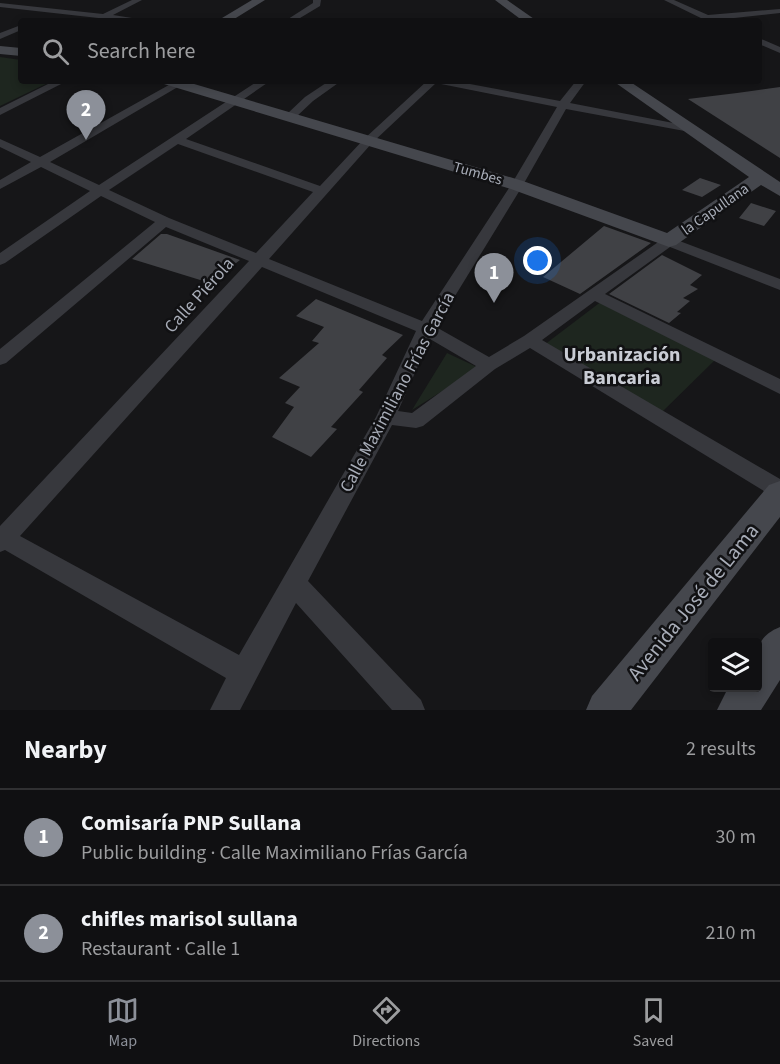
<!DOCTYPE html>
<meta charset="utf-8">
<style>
:root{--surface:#101012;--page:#1e1e20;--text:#f1f3f6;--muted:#9c9d9f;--line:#303032;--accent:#8c9099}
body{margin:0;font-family:"Source Sans 3",sans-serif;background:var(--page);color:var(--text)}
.controls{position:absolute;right:18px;bottom:18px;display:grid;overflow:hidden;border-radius:6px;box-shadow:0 3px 9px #0003}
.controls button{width:54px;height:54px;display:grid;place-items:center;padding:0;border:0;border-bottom:2px solid var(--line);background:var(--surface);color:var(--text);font:30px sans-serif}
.you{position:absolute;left:538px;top:261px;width:21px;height:21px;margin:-15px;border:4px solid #fff;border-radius:50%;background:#1a73e8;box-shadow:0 0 0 9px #1a73e833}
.badge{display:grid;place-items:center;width:39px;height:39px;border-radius:50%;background:var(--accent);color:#fff;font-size:20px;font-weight:700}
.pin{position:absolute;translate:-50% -50px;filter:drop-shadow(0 2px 3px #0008)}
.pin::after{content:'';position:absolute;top:32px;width:21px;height:18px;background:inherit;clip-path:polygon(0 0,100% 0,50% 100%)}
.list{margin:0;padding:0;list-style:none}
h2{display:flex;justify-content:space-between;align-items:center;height:78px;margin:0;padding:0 24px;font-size:26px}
h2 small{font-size:20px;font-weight:400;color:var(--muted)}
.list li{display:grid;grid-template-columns:39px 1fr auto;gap:18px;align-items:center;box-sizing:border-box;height:96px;padding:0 24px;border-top:2px solid var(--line)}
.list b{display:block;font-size:22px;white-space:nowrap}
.list p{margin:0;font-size:20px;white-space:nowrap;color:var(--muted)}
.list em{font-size:20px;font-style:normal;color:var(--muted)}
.icon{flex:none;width:33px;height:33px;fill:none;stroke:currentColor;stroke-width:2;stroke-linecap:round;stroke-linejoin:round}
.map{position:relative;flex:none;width:780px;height:710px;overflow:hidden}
.search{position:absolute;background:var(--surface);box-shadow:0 3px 9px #0003;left:18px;right:18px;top:18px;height:66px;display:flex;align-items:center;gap:15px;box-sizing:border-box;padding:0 21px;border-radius:6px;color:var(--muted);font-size:22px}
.sheet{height:270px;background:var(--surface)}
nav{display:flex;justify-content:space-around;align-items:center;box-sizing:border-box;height:84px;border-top:2px solid var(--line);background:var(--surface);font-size:16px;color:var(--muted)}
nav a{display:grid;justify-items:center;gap:3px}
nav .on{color:var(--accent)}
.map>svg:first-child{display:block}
.green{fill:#1e261f}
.building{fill:#404145}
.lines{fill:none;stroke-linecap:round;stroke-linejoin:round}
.street{fill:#37383d;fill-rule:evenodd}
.secondary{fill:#45474d;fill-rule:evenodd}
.labels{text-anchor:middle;stroke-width:5;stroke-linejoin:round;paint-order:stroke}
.far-street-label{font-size:15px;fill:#a8adb8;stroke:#111113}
.street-label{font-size:18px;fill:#a8adb8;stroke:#111113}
.neighbourhood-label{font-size:20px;font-weight:bold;fill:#c9ccd4;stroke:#111113}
.near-street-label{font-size:21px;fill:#a8adb8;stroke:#111113}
</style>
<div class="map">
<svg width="780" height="710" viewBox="0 0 780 710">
<rect width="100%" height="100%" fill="#161618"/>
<path class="green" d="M0,57L21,60V81H52L0,106Z
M602,301L717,358L662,412L544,345Z
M447,353L479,368L412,410Z"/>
<path class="building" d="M780,87V158L688,99L737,93Z
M700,178L721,185L702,197L682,190Z
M751,203L776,211L764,226L739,218Z
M604,226L651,243L580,294L543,277Z
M161,234H167L240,260L210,283L132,259Z
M662,255L702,275L690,285L698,289L683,298L690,301L677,312L681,313L669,323L609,294Z
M316,299L403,335L382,355L387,358L359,390L363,392L331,427L337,429L311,457L272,437L294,407L285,403L300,387L279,378L319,343L312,341L324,327L296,316Z"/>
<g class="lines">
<path class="street" d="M132,0H142L113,15L151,21H125L0,7V3L103,14Z
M313,0H321L320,6L295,21H285L313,3Z
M664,0H674L708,15L780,9V13L707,21Z
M21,25V30L0,39V33Z
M759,38L780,47V53L759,44Z
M54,81H67L0,115V108Z
M176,81H188L50,162L99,185L258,81H270L186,139L320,186L364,139L427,81H454L560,101L576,81H586L570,103L694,127L696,129L690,132L566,109L523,185L436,327L489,357L524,336L664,238L669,237L780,279V290L670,247L605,294L780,379V394L595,301L542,340L780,479V499L772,496L530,348L495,369L423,426L416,428L392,425L308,581L421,700L425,710H392L296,603L240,710H210L226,678L5,550L0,552V526L249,261L166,227L6,363L0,365V349L155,222L101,196L5,263L0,265V253L90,191L41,167L0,189V180L31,162L0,147V139L40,157ZM436,83L557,107L511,185L422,321L269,259L372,143ZM178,144L313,192L256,253L169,218L109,190ZM262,267L416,331L376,417L239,655L20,536ZM430,339L476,366L412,413L398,411Z
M329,81H341L313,101L295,118H287V114L305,97Z"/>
<path class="secondary" d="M252,0H265L231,21H217Z
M495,0H507L537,21H523Z
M0,46L21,48V56L0,54Z
M162,81H184L523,181L667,233L749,177L613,81H629L780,182V196L761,185L676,245L669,247L511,189L164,84Z
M780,481V517L631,710H586L592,696L769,485Z
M780,627V680L761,710H717L728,688H758C758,660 750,639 780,627Z"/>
</g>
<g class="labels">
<g class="far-street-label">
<text transform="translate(478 173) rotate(16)" y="5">Tumbes</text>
<text transform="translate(715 209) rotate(-35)" y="5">la Capullana</text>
</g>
<g class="street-label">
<text transform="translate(199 295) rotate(-48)" y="6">Calle Piérola</text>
<text transform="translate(397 392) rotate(-62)" y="6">Calle Maximiliano Frías García</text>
</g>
<g class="neighbourhood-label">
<text x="622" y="361">Urbanización<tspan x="622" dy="23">Bancaria</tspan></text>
</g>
<g class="near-street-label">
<text transform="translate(693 602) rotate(-51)" y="7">Avenida José de Lama</text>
</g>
</g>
</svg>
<div class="controls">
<button><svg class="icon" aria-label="layers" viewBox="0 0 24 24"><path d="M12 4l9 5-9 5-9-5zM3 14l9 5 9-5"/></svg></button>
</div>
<div class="you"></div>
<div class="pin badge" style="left:494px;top:303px">1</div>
<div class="pin badge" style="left:86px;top:140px">2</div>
<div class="search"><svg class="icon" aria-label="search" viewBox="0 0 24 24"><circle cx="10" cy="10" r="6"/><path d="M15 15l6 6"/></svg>Search here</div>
</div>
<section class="sheet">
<h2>Nearby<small>2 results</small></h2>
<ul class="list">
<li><span class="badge">1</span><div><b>Comisaría PNP Sullana</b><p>Public building · Calle Maximiliano Frías García</p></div><em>30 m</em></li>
<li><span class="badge">2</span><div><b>chifles marisol sullana</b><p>Restaurant · Calle 1</p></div><em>210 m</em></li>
</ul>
</section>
<nav>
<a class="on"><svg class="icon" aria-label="map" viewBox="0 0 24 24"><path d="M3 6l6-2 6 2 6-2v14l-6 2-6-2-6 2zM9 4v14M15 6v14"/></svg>Map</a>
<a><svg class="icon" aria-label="directions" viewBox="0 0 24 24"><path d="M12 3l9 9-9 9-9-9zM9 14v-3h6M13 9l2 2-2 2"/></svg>Directions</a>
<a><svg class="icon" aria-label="saved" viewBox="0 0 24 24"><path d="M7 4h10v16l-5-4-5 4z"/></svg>Saved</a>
</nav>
